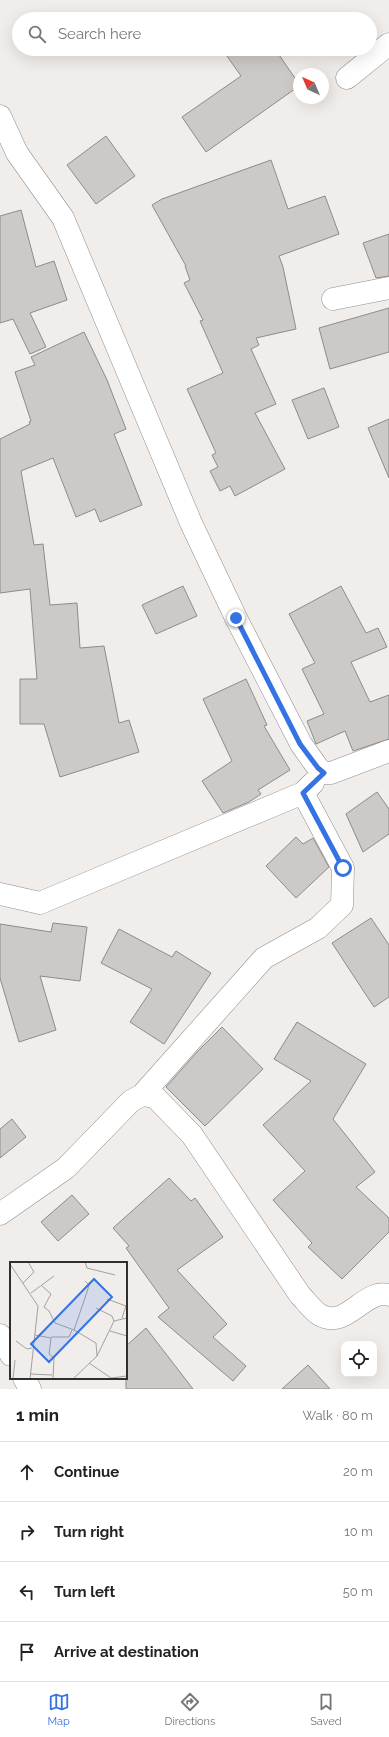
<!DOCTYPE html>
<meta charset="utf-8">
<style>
:root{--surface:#fff;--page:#f2f2f2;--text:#222;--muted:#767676;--line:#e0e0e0;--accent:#3473e1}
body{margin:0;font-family:Raleway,sans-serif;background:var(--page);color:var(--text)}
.controls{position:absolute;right:12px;bottom:12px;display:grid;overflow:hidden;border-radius:8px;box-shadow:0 4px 16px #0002}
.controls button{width:36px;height:36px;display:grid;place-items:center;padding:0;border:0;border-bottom:1px solid var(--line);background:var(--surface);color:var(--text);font:20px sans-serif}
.compass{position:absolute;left:293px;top:68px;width:36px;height:36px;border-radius:50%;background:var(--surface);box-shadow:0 4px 16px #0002;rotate:316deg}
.stop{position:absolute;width:12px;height:12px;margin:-9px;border:3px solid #3473e1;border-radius:50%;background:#fff}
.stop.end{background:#3473e1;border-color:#fff;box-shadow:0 1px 4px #0008}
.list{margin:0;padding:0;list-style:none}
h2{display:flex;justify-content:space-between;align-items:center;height:52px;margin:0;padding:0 16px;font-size:17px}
h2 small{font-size:13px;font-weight:400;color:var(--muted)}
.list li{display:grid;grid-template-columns:26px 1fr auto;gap:12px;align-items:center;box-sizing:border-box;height:60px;padding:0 16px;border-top:1px solid var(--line)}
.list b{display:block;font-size:15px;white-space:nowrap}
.list em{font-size:13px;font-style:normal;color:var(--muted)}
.icon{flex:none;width:22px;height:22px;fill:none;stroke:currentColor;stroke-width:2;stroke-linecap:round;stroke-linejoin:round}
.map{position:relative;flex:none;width:389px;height:1389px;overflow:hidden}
.search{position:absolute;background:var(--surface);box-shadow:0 4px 16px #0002;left:12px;right:12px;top:12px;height:44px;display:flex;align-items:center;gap:10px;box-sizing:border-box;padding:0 14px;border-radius:22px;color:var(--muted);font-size:15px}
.sheet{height:292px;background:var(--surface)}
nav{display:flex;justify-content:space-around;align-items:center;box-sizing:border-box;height:56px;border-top:1px solid var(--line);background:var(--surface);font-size:11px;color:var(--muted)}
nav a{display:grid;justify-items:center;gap:2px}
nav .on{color:var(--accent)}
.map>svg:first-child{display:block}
.building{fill:#ccc9c7;stroke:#8e8b89}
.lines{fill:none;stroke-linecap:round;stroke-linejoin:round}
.minor-casing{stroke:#918e8d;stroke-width:23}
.minor{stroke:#fff;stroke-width:22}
.route{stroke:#3473e1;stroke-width:5}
.inset-road{fill:none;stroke:#a3a19f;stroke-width:1}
.view{fill:#3473e1;fill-opacity:0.15;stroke:#3473e1;stroke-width:2}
.inset-edge{fill:none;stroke:#302f2e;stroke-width:2}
</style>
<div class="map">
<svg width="389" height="1389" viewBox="0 0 389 1389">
<rect width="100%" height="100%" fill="#f0edeb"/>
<path class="building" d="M222,49H275L299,84V86L206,152L182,117L241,76Z
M106,136L135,176L96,204L67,165Z
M271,160L288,209L325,196L339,234L279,256L283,267L296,329L256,338L259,345L251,349L276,404L255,413L285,469L235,496L230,486L220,491L210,471L218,467L212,455L216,453L187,389L223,373L200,321L203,320L184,283L190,280L185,266H186L152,205L162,199Z
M21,210L36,267L54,261L67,300L30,313L46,347L30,354L13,319L0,323V216Z
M389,234V276L376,278L363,243Z
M389,308V352L330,369L319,328Z
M84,332L107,380L126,429L114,434L142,505L100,522L95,509L76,517L53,458L21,471L34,545L43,544L50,605L77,603L80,648L104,646L119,723L129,720L139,752L60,777L44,724H20V679H37L30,589L0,593V439L30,424L29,422L31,421L15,372L35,365L31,357Z
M324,388L339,427L308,439L292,400Z
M389,419V478L368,428Z
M183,586L197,616L156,634L142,605Z
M341,586L366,633L378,628L387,647L351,662L370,702L389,695V739L353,751L345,731L316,744L307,721L324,714L302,669L315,663L289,614Z
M246,679L267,725L264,726L290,770L258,790L261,794L249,802L223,813L202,781L232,761L203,699Z
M377,792L389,809V834L363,852L346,814Z
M296,837L303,844L313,838L329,867L296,898L266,866Z
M371,918L389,945V997L374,1007L332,943Z
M53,923L87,927L80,981L40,976L56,1030L19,1042L0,978V924L51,932Z
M119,929L172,957L176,951L211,973L164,1044L130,1022L152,989L101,963Z
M297,1022L366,1064L333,1119L375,1172L356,1187L389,1218V1232L342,1279L308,1247L312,1243L273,1200L305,1171L263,1125L311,1081L274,1059Z
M222,1027L263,1069L205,1126L166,1087L198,1051Z
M12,1119L26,1137L0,1158V1129Z
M169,1178L191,1201L195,1198L223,1237L177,1270L227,1324L213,1337L246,1366L233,1381L158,1317L169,1308L126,1248L129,1246L113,1228Z
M72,1195L89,1214L58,1241L41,1222Z
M146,1328L193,1389H126V1346Z
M308,1365L330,1389H282Z"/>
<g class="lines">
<defs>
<path id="minor" d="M347,78L389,44
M0,116L17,153L63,218L191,523L236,618L301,744L318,768L324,773H331L389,751
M333,299L389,288
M0,894L40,903L303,793L313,783
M142,1095L264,958L318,928L342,905L343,868L303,793
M0,1214L66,1168L131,1101L142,1095L155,1097L192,1135L300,1295C306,1301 313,1311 320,1315C347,1330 364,1288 389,1295
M0,1335L11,1355
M24,1378L30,1389"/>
</defs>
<use href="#minor" class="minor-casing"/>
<use href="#minor" class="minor"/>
</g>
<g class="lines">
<path class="route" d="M236,618L300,744L318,768L324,773L303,793L343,868"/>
</g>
<g transform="translate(10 1262)">
<rect width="117" height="117" fill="#f0edeb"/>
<path class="inset-road" d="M75,0L77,6L105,13M0,2L28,44L20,117M75,19L79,23L77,30L64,68L86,81L87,94M13,21L24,10L18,0M32,24L41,32L34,45L39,49L45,61L64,68M21,31L44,14M97,37L116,44M86,46L102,54L104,59M112,56L117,41M100,69L117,74M25,73L41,76L39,92L44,96L43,117M41,75H59L62,68M6,79L17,87L22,86M79,101L101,116L117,114M20,112L42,113M3,117L5,98M63,117L87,94L104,59L117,56"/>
<path class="view" d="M84,17L102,35L39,100L21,82Z"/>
<rect width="117" height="117" class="inset-edge"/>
</g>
</svg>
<div class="controls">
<button><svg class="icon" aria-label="locate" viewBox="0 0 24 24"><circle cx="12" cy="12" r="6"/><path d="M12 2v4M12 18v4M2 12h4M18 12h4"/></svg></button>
</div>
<svg class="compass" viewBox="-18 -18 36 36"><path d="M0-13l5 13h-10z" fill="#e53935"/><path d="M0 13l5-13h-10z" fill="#767676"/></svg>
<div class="stop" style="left:343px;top:868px"></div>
<div class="stop end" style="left:236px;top:618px"></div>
<div class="search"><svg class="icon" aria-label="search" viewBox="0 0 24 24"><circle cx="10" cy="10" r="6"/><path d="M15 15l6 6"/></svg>Search here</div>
</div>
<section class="sheet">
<h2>1 min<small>Walk · 80 m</small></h2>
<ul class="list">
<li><svg class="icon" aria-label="ahead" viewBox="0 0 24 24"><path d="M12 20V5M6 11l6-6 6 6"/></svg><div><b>Continue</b></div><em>20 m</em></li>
<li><svg class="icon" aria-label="right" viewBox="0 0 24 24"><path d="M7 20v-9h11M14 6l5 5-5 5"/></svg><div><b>Turn right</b></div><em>10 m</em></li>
<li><svg class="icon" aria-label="left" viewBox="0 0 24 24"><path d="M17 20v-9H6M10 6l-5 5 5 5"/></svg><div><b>Turn left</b></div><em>50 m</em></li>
<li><svg class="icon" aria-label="arrive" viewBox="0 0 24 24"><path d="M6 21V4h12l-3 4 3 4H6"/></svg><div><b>Arrive at destination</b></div></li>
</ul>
</section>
<nav>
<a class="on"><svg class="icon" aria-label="map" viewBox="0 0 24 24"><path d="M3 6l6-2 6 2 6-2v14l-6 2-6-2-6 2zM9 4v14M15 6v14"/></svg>Map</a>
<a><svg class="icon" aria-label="directions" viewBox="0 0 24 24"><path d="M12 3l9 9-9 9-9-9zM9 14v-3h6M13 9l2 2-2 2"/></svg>Directions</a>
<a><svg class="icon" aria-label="saved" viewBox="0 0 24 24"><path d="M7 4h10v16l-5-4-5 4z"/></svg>Saved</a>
</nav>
